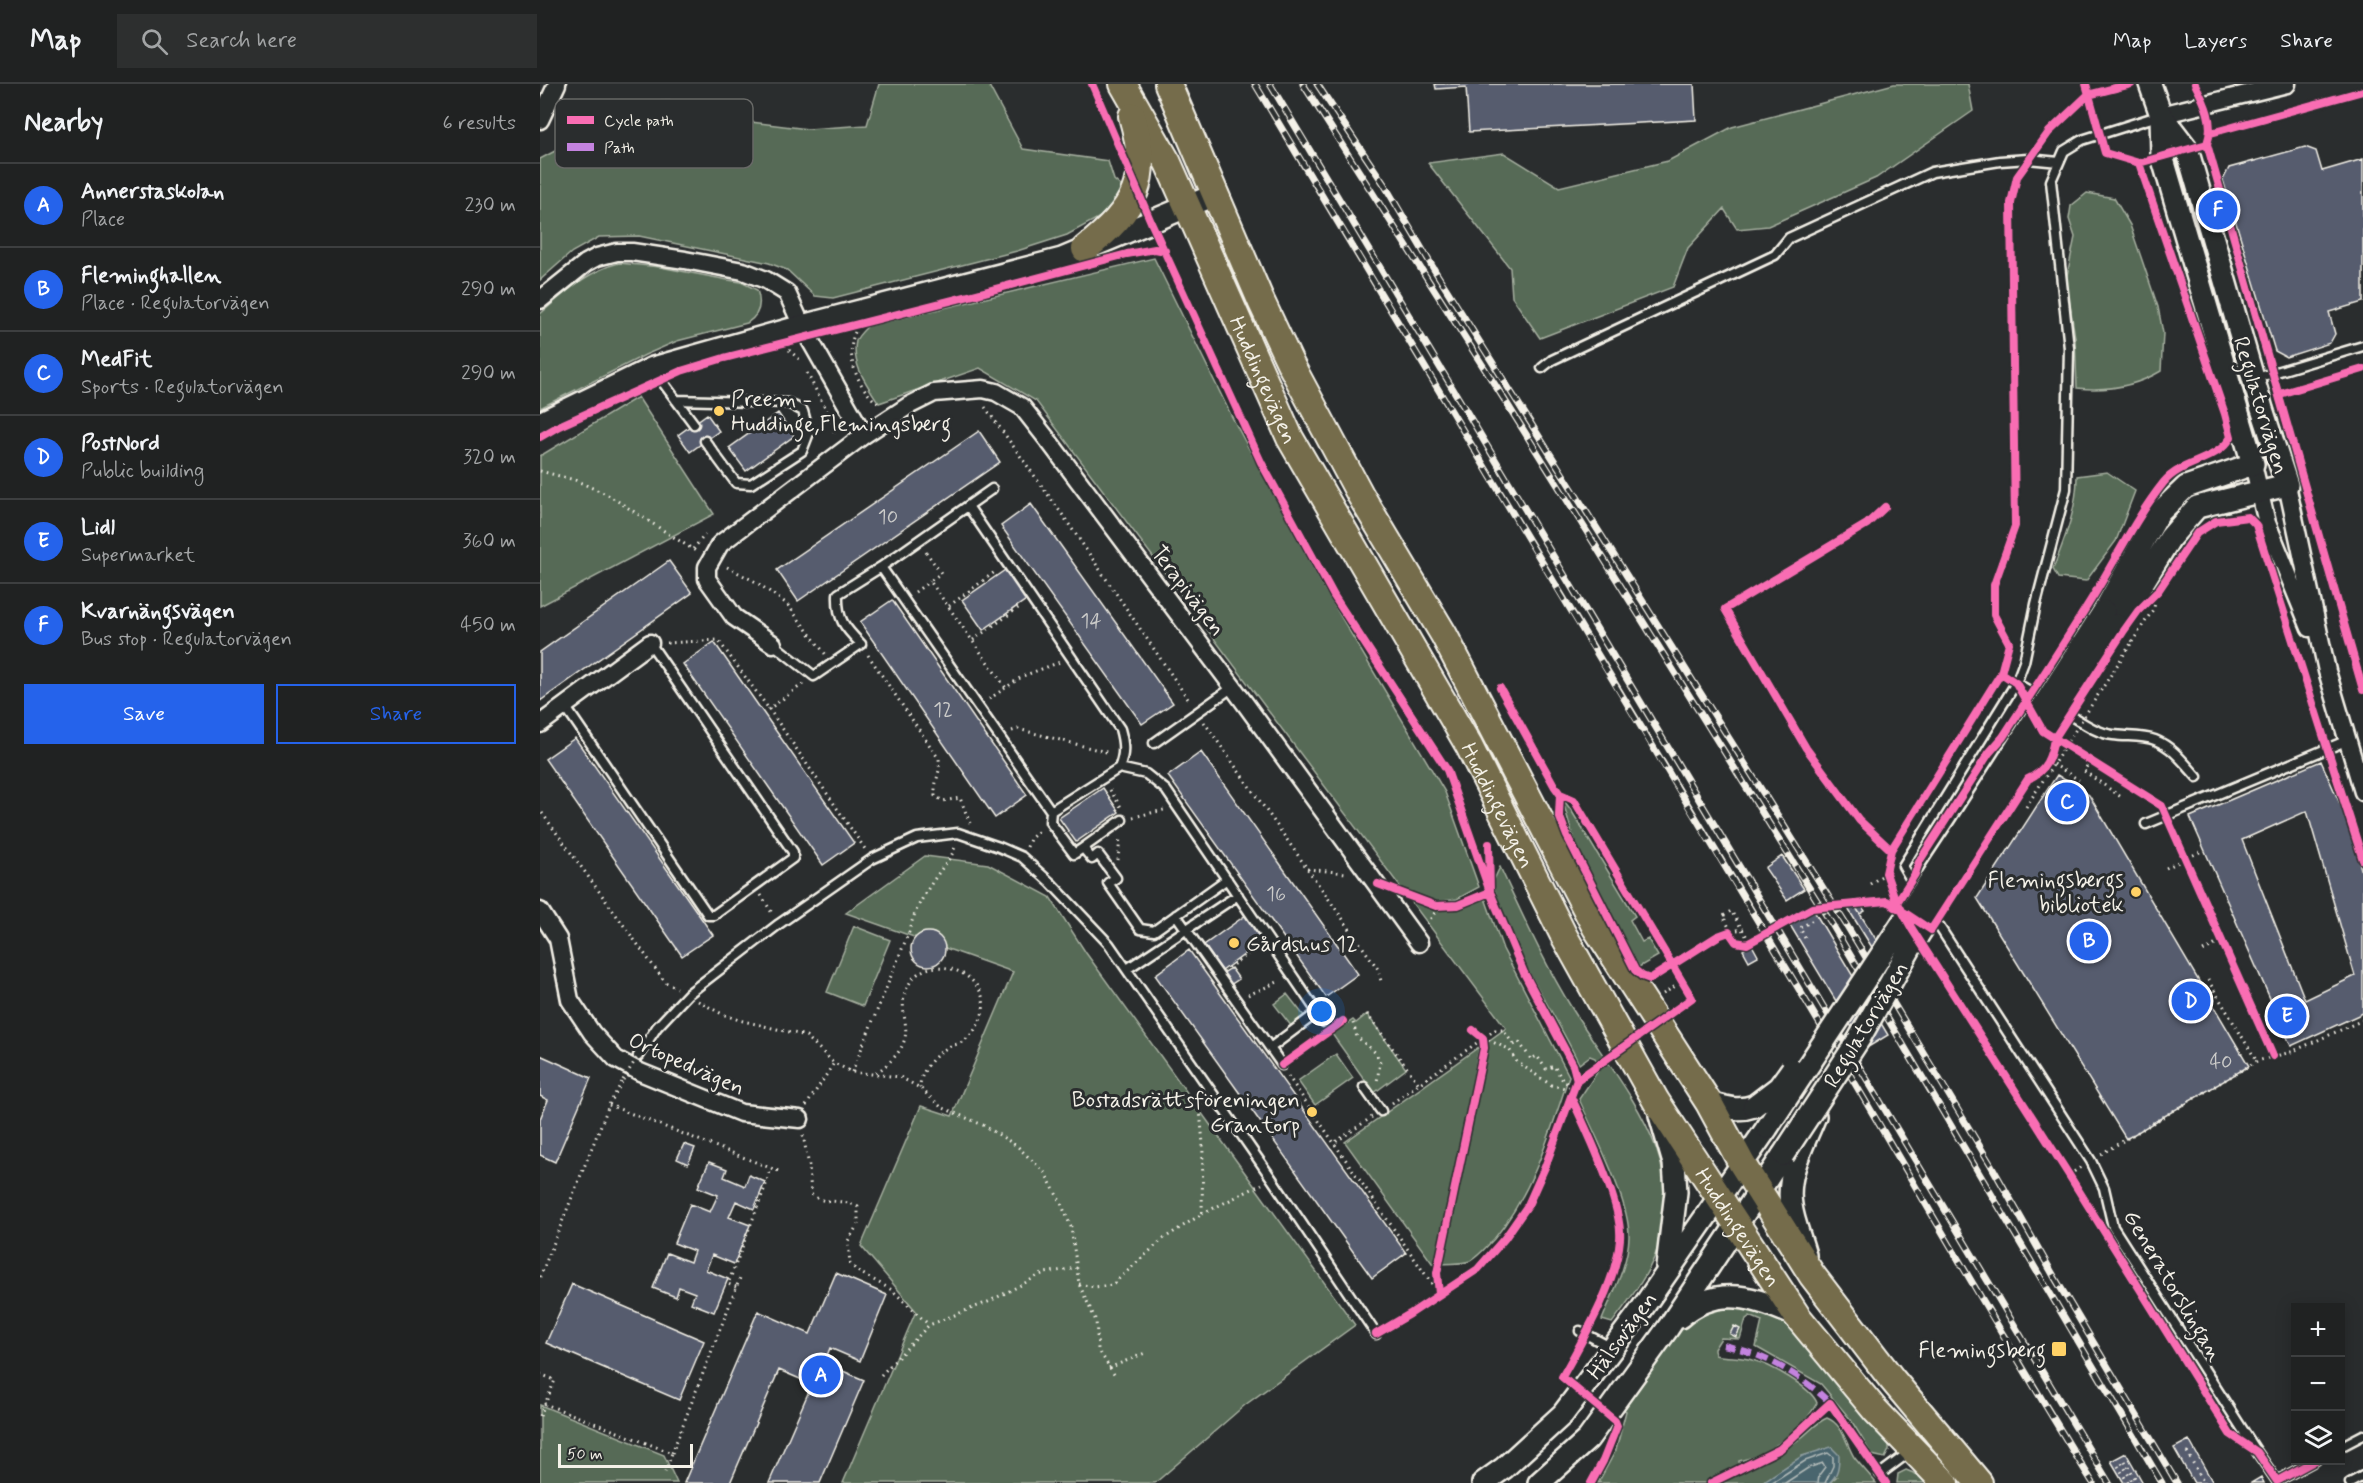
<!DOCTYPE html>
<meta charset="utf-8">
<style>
:root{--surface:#202222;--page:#2d2f2f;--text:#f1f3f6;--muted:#a2a4a5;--line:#3d3f40;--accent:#2563eb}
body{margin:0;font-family:Mynerve,sans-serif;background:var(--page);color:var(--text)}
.controls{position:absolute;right:18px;bottom:18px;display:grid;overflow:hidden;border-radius:0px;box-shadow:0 3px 15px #0003}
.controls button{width:54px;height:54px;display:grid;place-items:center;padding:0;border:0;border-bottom:2px solid var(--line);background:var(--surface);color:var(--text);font:30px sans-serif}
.scale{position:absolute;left:18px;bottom:15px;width:135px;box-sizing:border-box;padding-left:6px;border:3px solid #f4f1e8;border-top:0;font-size:16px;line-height:21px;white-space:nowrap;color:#f4f1e8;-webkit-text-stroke:4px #2a2d2e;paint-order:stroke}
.you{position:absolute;left:782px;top:928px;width:21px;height:21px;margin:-15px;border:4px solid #fff;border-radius:50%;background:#1a73e8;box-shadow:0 0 0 9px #1a73e833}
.badge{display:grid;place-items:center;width:39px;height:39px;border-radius:50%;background:var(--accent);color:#fff;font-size:20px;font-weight:700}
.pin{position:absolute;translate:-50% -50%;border:3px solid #fff;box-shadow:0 2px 6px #0006}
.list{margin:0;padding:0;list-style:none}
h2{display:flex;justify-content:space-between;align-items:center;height:78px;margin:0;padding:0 24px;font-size:26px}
h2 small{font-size:20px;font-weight:400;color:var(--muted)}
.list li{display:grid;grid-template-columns:39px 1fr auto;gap:18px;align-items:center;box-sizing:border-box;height:84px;padding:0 24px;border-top:2px solid var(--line)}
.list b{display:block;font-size:22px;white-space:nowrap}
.list p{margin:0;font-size:20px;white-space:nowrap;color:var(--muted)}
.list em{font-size:20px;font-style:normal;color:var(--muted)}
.actions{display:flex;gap:12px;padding:18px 24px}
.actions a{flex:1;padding:14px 0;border:2px solid var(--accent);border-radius:0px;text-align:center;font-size:21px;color:var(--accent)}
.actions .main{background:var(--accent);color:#fff}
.icon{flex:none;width:33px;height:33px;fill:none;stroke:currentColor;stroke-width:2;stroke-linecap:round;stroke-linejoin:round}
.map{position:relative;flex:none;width:1823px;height:1399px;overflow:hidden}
header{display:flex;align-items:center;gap:36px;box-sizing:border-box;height:84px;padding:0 30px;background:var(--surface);border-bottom:2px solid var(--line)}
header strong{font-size:28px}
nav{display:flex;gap:33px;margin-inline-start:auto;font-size:21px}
.search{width:420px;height:54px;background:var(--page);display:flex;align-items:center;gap:15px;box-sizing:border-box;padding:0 21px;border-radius:0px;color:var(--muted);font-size:22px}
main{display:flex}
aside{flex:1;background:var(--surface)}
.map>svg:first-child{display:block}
.green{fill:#566b56;stroke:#a5ae9f;stroke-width:1.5}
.water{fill:#4a656e;stroke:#8e9d9f;stroke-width:1.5}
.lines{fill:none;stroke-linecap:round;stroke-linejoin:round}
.shore{stroke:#b0b9b7;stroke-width:1.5}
.building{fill:#565c6e;stroke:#f4f1e8;stroke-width:1.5;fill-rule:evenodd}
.service-casing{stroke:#f4f1e8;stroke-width:13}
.minor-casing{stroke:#f4f1e8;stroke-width:21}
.tertiary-casing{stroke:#f4f1e8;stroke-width:26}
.primary-casing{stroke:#f4f1e8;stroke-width:30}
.path{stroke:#f4f1e8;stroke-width:3;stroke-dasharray:1.5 4.5;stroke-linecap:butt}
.service{stroke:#2a2d2e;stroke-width:8}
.minor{stroke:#2a2d2e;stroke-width:16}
.tertiary{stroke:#2a2d2e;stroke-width:21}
.primary{stroke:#746c4b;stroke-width:26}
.rail-casing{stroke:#f4f1e8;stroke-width:7}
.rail{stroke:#2a2d2e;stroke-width:4.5;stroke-dasharray:14;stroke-linecap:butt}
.tertiary-bridge-casing{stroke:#f4f1e8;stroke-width:26;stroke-linecap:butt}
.path-bridge{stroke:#f4f1e8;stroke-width:3;stroke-dasharray:1.5 4.5;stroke-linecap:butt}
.tertiary-bridge{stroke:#2a2d2e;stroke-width:21}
.quiet{stroke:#c483df;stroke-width:6;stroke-dasharray:12 6;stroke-linecap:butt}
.cycleway-casing{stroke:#2a2d2e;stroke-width:11}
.cycleway{stroke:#f96db3;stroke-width:8}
.poi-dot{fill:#ffd166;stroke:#2a2d2e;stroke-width:2}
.labels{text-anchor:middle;stroke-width:6;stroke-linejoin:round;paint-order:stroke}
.number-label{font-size:20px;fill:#ccccca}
.street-label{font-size:22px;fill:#f4f1e8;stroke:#2a2d2e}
.poi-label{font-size:22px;fill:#f4f1e8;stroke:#2a2d2e;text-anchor:end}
.key{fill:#2a2d2e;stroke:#676866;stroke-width:1.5}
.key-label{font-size:16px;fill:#f4f1e8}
</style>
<header>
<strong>Map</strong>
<div class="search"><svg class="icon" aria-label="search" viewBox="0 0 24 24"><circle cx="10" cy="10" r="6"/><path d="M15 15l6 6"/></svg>Search here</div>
<nav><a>Map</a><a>Layers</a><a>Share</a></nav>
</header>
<main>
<aside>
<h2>Nearby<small>6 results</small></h2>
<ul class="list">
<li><span class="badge">A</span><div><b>Annerstaskolan</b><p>Place</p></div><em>230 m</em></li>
<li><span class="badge">B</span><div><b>Fleminghallen</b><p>Place · Regulatorvägen</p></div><em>290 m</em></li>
<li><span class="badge">C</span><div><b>MedFit</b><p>Sports · Regulatorvägen</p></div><em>290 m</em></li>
<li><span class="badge">D</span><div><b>PostNord</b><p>Public building</p></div><em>320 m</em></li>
<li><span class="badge">E</span><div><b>Lidl</b><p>Supermarket</p></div><em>360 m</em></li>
<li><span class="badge">F</span><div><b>Kvarnängsvägen</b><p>Bus stop · Regulatorvägen</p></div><em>450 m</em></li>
</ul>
<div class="actions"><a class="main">Save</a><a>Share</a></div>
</aside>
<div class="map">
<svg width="1823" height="1399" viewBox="0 0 1823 1399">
<rect width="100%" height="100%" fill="#2a2d2e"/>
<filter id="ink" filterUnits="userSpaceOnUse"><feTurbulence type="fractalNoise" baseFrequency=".0167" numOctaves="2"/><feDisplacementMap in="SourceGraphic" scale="12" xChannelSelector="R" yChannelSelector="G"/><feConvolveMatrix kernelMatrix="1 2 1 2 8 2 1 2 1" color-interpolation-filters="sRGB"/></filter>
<g filter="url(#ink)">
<path class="green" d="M339,0H448L483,65L568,77L574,96L583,104L577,117L560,133L527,151L477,167L293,214L275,212L247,186L229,179L99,152L59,153L32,168L0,196V75L107,18L134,17L176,23L211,38L268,45L327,41Z
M1354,0H1428L1433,27L1336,94L1228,142L1197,145L1184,125L1148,164L1133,203L1000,254L972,213L970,184L888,79L964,69L1019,103L1128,77L1192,43Z
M1547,109L1574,114L1590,141L1618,223L1623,249L1621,287C1596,302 1566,307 1537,304L1535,253L1526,196L1535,153L1529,135L1531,122Z
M614,174L694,337L785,506L905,708L939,803L917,815L902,817L906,826L917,825L945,814L963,865L1029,992C1010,1049 993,1108 954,1155C947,1162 939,1172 930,1177C923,1180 910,1179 902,1180L947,958L966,944L496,317L440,284L339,319C327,301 311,280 316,257C318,251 324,246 328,242Z
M79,179L120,183L188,196L201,198L217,206C222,220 220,231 207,239L137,257L105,271L0,324V230C25,209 47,187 79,179Z
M98,313L174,430L0,522V372Z
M1567,388L1595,407L1576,457L1546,497L1518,494L1513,485C1525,454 1537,425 1537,392Z
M1022,714L1031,726L1095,832L1090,836L1102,858L1108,855L1118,872L1099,883L1036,763Z
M385,772L448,780L510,813L546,869L815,1241L705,1321L615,1399H303L376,1227L321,1162L381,1022L412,1032L473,888L306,829Z
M960,783C983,832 1005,881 1033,926C1081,1003 1155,1077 1114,1174C1104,1197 1087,1219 1072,1239L1062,1236C1072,1210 1088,1182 1089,1153C1090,1117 1054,1050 1039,1015L1060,984L1055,974L1050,972L1039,980C1010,917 968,868 953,798Z
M314,842L350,856L323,922L287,908Z
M747,910L765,933L752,943L734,920Z
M827,930L866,985L834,1009L792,950L813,936L816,939Z
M939,963L897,1186L805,1058Z
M796,970L813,994L775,1021L758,997Z
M1184,1217L1245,1234L1349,1357V1366L1345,1374L1332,1371L1311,1336L1281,1300L1216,1263L1222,1237L1210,1232L1206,1235L1200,1255L1181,1254L1174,1265L1175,1271C1188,1274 1200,1272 1212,1276C1229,1280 1271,1303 1277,1319C1263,1345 1229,1371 1199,1377L1200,1389C1222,1381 1242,1368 1261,1354C1270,1347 1277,1338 1287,1334C1303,1340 1306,1360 1314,1373C1321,1382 1329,1390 1336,1399H1289L1296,1393L1225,1396L1221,1399H1058L1076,1366L1086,1327L1080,1324L1139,1242Z
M0,1321L124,1371L137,1399H0Z
M1366,1386L1381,1392L1387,1399H1357L1358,1390Z"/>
<path class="water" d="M1291,1363L1299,1371C1299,1383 1298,1391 1289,1399H1221L1262,1372Z"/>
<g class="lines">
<path class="shore" d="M1231,1399L1265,1377L1288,1369L1293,1373V1382L1285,1399
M1245,1399L1268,1384L1283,1379L1285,1383L1279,1391L1278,1399"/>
</g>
<path class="building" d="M895,0H1154L1156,36L929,48L926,3L896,5Z
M1765,63L1776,67L1782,87L1823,75V218L1789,228L1795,250L1790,259L1746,273L1735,267L1683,96L1689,84Z
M238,329L254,352L206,387L189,364Z
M167,330L179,347L150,368L138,351Z
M439,347L460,378L258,517L237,486Z
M491,420L633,619L602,640L461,442Z
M129,477L152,509L0,617V568Z
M468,484L489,514L443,546L422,516Z
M352,516L487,711L455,734L320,538Z
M174,558L314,759L283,781L143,580Z
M35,654L173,851L142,872L5,675Z
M661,668L818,890L786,913L628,692Z
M1781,677L1808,738L1823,792V929L1751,962L1650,733ZM1767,727L1815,892L1765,916L1702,756Z
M1517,691L1549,711L1709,982L1586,1055L1437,814Z
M563,704L579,728L536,758L519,734Z
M1242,772L1264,805L1247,816L1225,784Z
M1321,821L1325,827L1320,830L1316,824Z
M1315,822L1344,868L1338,873L1307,823Z
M1274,827L1348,951L1325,965L1250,841Z
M706,831L724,856L682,887L664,861Z
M371 865a17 17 0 1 1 34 0a17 17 0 1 1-34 0Z
M1212,861L1218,872L1209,877L1203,866Z
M649,866L866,1169L832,1194L615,891Z
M691,884L699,895L690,901L682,890Z
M0,971L51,994L15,1078L0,1071V1035L8,1016L0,1012Z
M144,1060L155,1064L148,1080L137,1075Z
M169,1078L187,1085L184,1093L205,1102L209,1091L225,1098L214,1125L196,1117L189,1133L210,1141L194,1180L172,1171L166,1186L188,1195L174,1228L151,1219L155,1209L139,1203L136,1213L113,1204L127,1169L150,1178L154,1167L134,1159L150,1120L170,1128L178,1111L158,1103Z
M296,1189L347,1211L320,1277L290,1264L284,1279L324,1296L280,1399H229L272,1300L239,1286L190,1399H144L218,1227L270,1250Z
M32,1200L164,1257L139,1316L6,1259Z
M1194,1242L1200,1245L1196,1253L1190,1250Z
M1649,1356L1673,1399H1654L1634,1364Z
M1586,1369L1603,1399H1584L1571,1377Z
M1721,1393L1724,1399H1711Z"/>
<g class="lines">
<defs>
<path id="service" d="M1002,284L1012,276L1235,171L1249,154L1392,88L1460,77L1488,75L1519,78
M113,285L154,340
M1713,295L1823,262
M136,316L248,319L263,327L269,349L262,367L211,400L196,399L165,357
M452,405L341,483L511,727L510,738L534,770L543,764L552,775L558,770L576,794L568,799L600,845L614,847L687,795
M428,422L580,645C584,659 585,670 579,684L511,727
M233,560L274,592L321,560C304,543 297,535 298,510L341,483
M1476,599L1507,617
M25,622L168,831H174L253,774V768L110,559
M1523,627C1539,636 1555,649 1573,651C1587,653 1602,651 1615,656C1633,663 1645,680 1657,693
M614,659L693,603
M579,684L606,690L626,706L784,938
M1606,740L1808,656
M543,764L582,736
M1380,811L1363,782L1476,599L1484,578L1496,520L1526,405L1529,264L1511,97L1524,67L1542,56L1621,31
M636,831L742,981
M1393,833L1551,1077L1564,1104L1573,1143L1717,1368L1737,1397L1776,1376
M587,885L698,811
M730,964L778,928
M98,972L117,943L148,910L239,840L332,775L377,754L418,749L459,763L482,773L511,799L569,860L732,1095L836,1250
M824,1003L841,1027
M1040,1247L1072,1264
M1800,1363L1823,1351
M1340,1390L1371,1367
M1810,1399L1823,1392"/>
<path id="minor" d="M1621,31L1747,0
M0,36L17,0
M0,216L46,179L57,173L77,168H92L145,176L203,187L226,196L247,209L262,242L324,351
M1713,380L1727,439L1770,544
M1747,401L1787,587L1823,708
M233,560L194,533L167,495V483L180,460L324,351L368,322L394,309L443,305L456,308L482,323L511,360L693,603L879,859
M0,640L110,559
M0,827L18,855L30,916L52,949L76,975L100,988L201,1029L260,1035"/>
<path id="tertiary" d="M0,339L113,284L262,242L522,175L677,110
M1564,527L1619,429L1646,403L1713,380L1622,72L1621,31L1610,0
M1577,541L1630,454L1657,423L1747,401L1722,325L1647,65L1621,31
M1169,1019C1185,1023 1197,1028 1214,1022
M1120,1031L1134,1079L1136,1108L1127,1183
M1265,1171C1261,1155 1253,1138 1251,1121C1246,1090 1264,1060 1275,1032
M1140,1233C1178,1199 1216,1214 1257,1232
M943,1399L964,1384L1023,1330L1099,1229L1227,1044
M999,1399L1048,1355L1128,1244L1243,1071"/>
<g id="primary">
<path id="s1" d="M583,0L628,79L750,354L929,662L1023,850L1116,1017L1257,1232L1335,1326L1405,1399"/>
<path d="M628,0L721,217L751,281L821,412L904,551L1056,844L1169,1019L1202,1080L1272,1191L1351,1294L1439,1399"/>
<path d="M545,165C596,124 611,97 592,32"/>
</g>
</defs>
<use href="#service" class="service-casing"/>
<use href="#minor" class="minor-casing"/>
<use href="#tertiary" class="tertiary-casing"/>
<use href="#primary" class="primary-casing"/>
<path class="path" d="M315,248C304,273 319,306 340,321
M249,266L259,275
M267,289L296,345L292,352
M445,323L524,433L650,618
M0,387L35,396L68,411L157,468
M153,465L165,451
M386,468L401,489L390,497L466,604
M187,483L216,498L247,520L286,571
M375,508L390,497
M409,522L456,487
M433,556L481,522
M1592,558L1614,524L1615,518
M127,559L178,556L229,625
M328,571L399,675C401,691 394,695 395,712L403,717L420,714L430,739
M263,600L229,625L325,765
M449,615L483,592L520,578
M664,638L838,885L841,897
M472,647L478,645L570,669
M1550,677L1544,687L1581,713
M1513,680L1539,696
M570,706L581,723
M2,729L125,898L137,904
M593,733L624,726
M487,763L490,755L501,745
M578,776L580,753
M1626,784L1664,766
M767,785L806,789
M1330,800L1346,789
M221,811L232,829
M1310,820L1312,824
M1316,820L1318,823
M1262,830L1263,833
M887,840L896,827L907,822
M1191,847L1204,845
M1265,854L1260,844L1273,836
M1205,860L1207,863L1212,858
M1663,867L1682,857
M688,884L717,864
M1668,896L1716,976
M1123,910L1142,898
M708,911L740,897
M158,917L182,930L199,936L266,952L294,979L312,988L360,993L380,1004L401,1023L443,1041L477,1062L505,1089L521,1119L531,1143L539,1200L556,1237L558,1265L575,1292
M827,930L879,1000
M813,939L817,953L836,969L840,978L837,998
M943,954L969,965L977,978L1011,1001L1025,1004L1035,1002
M974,961L979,958L991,975L997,972L1006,985L1014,982L1024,998L1033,1001
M312,988L369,848C374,825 389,802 403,783C409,775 413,771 415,762
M336,989C392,949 347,932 371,897C393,866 449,892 443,926C441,939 432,953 420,959C416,961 411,961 407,964C394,971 379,989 380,1004
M748,992L794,1059
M852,1019L955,946H963L974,961
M69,1021L241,1088
M266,1022L294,979
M832,1033L794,1059L899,1210
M263,1051L269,1082L271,1110C283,1122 302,1113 318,1123V1140L308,1157L310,1180L319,1188L352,1206L389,1241
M1561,1070L1717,977L1751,968L1823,936
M1529,1091L1541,1083
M662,1130L722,1100
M0,1193L69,1021L82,998
M539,1200L554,1203L572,1201L623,1155L662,1130L663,1060L660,1026L663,1018
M196,1203L188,1200L227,1098L230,1084
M569,1284L605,1269
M0,1290L15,1296L5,1320
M341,1291L389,1241L448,1218L504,1189L537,1184
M0,1332L5,1320L132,1369L124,1391
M1647,1368L1664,1399
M132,1369L200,1194
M1585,1377L1598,1399
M1582,1379L1593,1399
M1578,1382L1588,1399"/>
<use href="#service" class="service"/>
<use href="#minor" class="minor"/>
<use href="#tertiary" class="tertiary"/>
<use href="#primary" class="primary"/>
<defs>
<path id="rail" d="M715,0C894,297 1071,596 1251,892C1353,1061 1449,1232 1553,1399
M730,0L1569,1399
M763,0L964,315L1293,842L1622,1399
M777,0L844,100L895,187L1307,842L1451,1081L1515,1194L1637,1399"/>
</defs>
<use href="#rail" class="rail-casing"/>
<use href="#rail" class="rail"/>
<defs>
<path id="tertiary-bridge" d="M1214,1022L1239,1003L1252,985
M1227,1044L1425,744L1564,527
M1243,1071L1319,955L1373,859L1577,541"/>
</defs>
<use href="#tertiary-bridge" class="tertiary-bridge-casing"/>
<path class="path-bridge" d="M1486,723L1592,558
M1191,847L1183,832L1191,827L1210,858
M83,996L98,972"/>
<use href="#tertiary-bridge" class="tertiary-bridge"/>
<path class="quiet" d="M1183,1261C1222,1269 1262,1291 1290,1319"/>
<defs>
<path id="cycleway" d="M552,0L611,138L721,378L794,512L907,686L950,808L984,889L1033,981L1037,996
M1546,0L1565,69L1599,79L1667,60
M1591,0L1548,11L1509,48L1477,93L1471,119L1475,442L1454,501V531L1469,559L1461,589L1351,766L1346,789L1354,812L1372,845L1529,1091L1690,1350L1717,1368L1737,1397L1776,1376
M1655,0C1665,19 1675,39 1667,60L1823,606
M1671,49L1823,7
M1740,310L1823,285
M0,353L19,342L141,287L184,274L437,210L587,170L615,165L625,167
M1345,423L1327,440L1185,525L1266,664L1319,736L1351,766
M1461,589L1476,599L1503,647L1622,722L1733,972
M1020,710L1019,731L1027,752L1095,886L1102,892L1110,895L1178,852L1189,848L1196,858L1207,860L1272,824L1347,817L1391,846L1488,695C1506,687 1511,673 1514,655L1583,548L1598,527L1618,507L1657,449L1676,437L1708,433L1716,441L1823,776
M838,800L896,822L918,821L950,808L949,760
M1354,823L1375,790L1379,778L1389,762L1449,669L1463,653C1493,607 1523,561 1552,514C1576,475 1596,433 1624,398C1642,376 1677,378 1691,353L1685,330L1599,79
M742,981L803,937
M1031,1013C1046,1044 1083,1122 1080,1155C1077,1198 1043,1255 1022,1293L1075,1337L1077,1342L1063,1377L1051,1399
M899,1210L897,1189L944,964L943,954L933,946
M836,1250L870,1230L938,1185L965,1154L988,1121L1005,1083L1037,996L1152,914L1034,716L1020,710L1015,703L960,604
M1171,1399L1240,1365L1290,1319L1346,1399"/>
</defs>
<use href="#cycleway" class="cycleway-casing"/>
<use href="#cycleway" class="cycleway"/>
</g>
</g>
<g class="poi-dot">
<circle cx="179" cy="327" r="6"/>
<circle cx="1596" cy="808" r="6"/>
<circle cx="694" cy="859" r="6"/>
<circle cx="772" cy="1028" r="6"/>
<rect x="1511" y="1257" width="16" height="16" rx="3"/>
</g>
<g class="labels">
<g class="number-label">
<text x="348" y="439">10</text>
<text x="551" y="543">14</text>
<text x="403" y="632">12</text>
<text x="736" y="816">16</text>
<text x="1681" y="984">40</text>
</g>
<g class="street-label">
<text dy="8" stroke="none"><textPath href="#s1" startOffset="328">Huddingevägen</textPath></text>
<text transform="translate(1722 321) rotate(73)" y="8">Regulatorvägen</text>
<text transform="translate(649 506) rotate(53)" y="8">Terapivägen</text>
<text dy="8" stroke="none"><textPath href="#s1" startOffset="814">Huddingevägen</textPath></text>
<text transform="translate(1325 940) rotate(-59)" y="8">Regulatorvägen</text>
<text transform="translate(147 979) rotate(24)" y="8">Ortopedvägen</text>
<text dy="8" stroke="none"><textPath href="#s1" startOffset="1300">Huddingevägen</textPath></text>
<text transform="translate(1634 1201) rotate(59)" y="8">Generatorslingan</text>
<text transform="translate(1081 1251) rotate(-54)" y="8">Hälsovägen</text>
</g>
<g class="poi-label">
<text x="191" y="322" text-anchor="start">Preem -<tspan x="191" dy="25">Huddinge,Flemingsberg</tspan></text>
<text x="1584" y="803">Flemingsbergs<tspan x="1584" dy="25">bibliotek</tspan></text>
<text x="706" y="867" text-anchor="start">Gårdshus 12</text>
<text x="760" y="1023">Bostadsrättsföreningen<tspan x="760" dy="25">Grantorp</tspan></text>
<text x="1506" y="1273">Flemingsberg</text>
</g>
</g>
<rect x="15" y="15" width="198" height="69" rx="9" class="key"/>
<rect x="27" y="32" width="27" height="8" fill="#f96db3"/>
<rect x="27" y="59" width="27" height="8" fill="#c483df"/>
<g class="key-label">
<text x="64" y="42">Cycle path</text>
<text x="64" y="69">Path</text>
</g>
</svg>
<div class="controls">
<button>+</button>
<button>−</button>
<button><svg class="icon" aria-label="layers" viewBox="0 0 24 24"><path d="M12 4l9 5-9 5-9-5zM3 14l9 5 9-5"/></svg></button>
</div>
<div class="scale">50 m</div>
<div class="you"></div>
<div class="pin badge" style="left:281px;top:1291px">A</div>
<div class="pin badge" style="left:1549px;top:857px">B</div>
<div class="pin badge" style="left:1527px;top:718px">C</div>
<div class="pin badge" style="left:1651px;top:917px">D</div>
<div class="pin badge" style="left:1747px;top:932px">E</div>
<div class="pin badge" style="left:1678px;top:126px">F</div>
</div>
</main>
